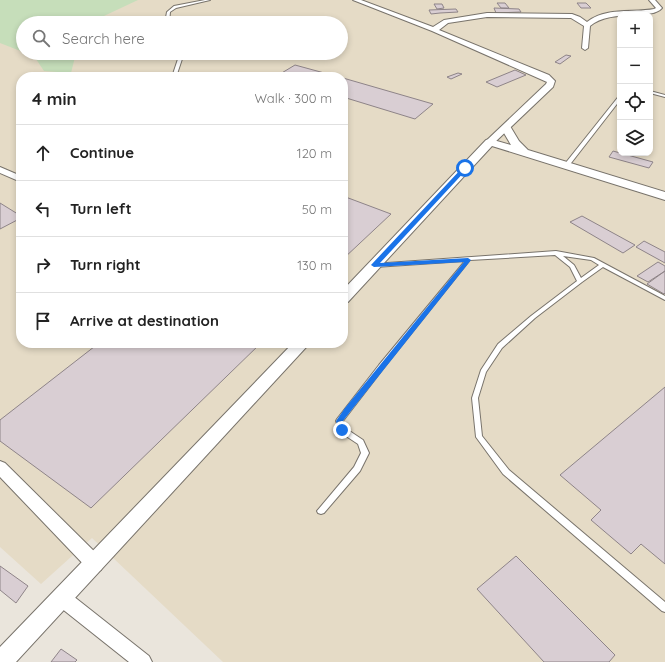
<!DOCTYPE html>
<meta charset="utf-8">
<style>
:root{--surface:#fff;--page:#f2f2f2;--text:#222;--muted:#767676;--line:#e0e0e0}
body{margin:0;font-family:Quicksand,sans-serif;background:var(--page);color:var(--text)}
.controls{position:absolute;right:12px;top:12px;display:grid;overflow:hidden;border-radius:8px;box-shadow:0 2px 6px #0003}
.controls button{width:36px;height:36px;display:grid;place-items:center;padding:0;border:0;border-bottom:1px solid var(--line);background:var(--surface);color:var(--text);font:20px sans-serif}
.stop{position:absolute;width:12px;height:12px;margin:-9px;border:3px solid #1a73e8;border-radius:50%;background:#fff}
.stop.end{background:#1a73e8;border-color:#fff;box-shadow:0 1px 4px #0008}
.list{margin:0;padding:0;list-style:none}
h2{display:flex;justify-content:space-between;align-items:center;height:52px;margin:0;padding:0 16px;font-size:17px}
h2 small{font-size:13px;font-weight:400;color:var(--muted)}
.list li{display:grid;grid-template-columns:26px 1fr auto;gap:12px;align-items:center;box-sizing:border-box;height:56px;padding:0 16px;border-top:1px solid var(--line)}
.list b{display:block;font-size:15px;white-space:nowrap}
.list em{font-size:13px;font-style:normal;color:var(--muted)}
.icon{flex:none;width:22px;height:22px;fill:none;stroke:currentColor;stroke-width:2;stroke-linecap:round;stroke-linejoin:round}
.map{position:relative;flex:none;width:665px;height:662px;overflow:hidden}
.search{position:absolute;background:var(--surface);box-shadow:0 2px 6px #0003;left:16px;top:16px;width:332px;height:44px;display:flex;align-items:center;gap:10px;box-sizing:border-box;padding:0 14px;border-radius:22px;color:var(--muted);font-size:15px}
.panel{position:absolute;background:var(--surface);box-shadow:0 2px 6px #0003;left:16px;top:72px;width:332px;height:276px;border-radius:16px}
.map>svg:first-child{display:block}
.industrial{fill:#e5dbc6;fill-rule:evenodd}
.green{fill:#c6deba}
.building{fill:#d9ced3;stroke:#8e8488}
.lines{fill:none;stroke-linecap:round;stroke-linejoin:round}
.service-casing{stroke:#78736b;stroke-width:2}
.minor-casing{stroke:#78736b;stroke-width:2}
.tertiary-casing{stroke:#78736b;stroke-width:2}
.service{fill:#fff;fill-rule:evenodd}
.minor{fill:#fff;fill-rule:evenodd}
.tertiary{fill:#fff;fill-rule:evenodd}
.route{fill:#1a73e8}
</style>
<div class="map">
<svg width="665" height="662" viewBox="0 0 665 662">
<rect width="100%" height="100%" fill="#eae5dc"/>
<path class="industrial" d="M0,0H665V662H223L92,538L41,584L0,547ZM620,15H650V153H620ZM23,23H341V53H23ZM21,77H343V343H21Z"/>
<path class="green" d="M0,0H138L89,23H23V52L0,43Z
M27,53H76L71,73L44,71L34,56Z"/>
<path class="building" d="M497,3H505L509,8H501Z
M577,3H586L591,8H581Z
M434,4H442L444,8L437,9Z
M494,8L519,9L521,12L496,13Z
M456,9L458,12L440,13L431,14L429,10Z
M566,55L571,56L560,64L555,62Z
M295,65L339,77H275Z
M515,70L526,75L497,87L486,82Z
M458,73L462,74L451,79L447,77Z
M343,78L433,104L415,119L343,97Z
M613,151L653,162L649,168L609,157Z
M343,196L391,214L343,259Z
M0,203L21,216V218L0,229Z
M582,216L635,245L623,253L570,222Z
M644,241L665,252V263L636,247Z
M658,262L665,266V271L648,282L637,276Z
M665,271V293L664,294L647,284Z
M99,343H261L91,508L0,441V420Z
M665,387V564L641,544L631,554L591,520L601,510L560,475Z
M516,556L615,655L609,662H544L477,589Z
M0,566L28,586L16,603L0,590Z
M61,649L77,660L75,662H51Z"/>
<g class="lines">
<defs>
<path id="service" d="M205,0H210L176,8L170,12L169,23H165L167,12L174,6Z
M180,53H184L176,77H172Z
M650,91L665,95V97L650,93Z
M619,96H620V100L568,167H564V165Z
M556,251L594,258L665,296V300L603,267L582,282L535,318L502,348L486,372L478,398L482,436L509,470L665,602V612L662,611L503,474L476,437L472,398L481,370L498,344L531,316L577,281L570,267L555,255L470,260L383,369L343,421L345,428L363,440L369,453L360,471L324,513L321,514L318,513L317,511L354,467L361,453L358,444L340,432L336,421L337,419L379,365L465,261L375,267L372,265L373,264ZM563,256L591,260L599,265L581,278L574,265Z"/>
<path id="minor" d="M353,0H361L433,27L444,20L487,13L572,14L580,17L587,22C606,7 632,13 654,9L656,8L649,0H655L662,8C651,21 612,8 590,26L588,48L585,50L582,48L584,26L571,18L487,17L448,23L439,30L549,75L555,81L553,87L493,144H487V140L546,84L547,82L432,31Z
M0,167L21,176V182L0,173Z
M0,461L5,463L101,558L103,564L101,570L95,572L89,570L0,477Z
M62,590L68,592L149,656L152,662H129L56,604L54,598L56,592Z"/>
<path id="tertiary" d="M506,125L510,126L519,141L528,150L665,192V200L492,146L348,302L343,304V290L486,140L490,139L511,145L501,128Z
M293,343H310L16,662H0V647Z"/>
</defs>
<use href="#service" class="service-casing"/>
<use href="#minor" class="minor-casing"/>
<use href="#tertiary" class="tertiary-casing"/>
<use href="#service" class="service"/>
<use href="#minor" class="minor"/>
<use href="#tertiary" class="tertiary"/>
</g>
<path class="route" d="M463,167L468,168L380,263L468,258L471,260L350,412L343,421L344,432H339L336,421L345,408L464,262L374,267L371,265Z"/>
</svg>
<div class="controls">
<button>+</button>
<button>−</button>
<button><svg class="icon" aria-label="locate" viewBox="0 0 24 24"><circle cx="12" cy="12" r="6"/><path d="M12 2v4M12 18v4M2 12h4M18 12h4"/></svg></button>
<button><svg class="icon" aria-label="layers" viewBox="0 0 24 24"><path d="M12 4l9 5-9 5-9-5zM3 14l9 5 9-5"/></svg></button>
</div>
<div class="stop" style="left:465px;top:168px"></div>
<div class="stop end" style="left:342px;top:430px"></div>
<div class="search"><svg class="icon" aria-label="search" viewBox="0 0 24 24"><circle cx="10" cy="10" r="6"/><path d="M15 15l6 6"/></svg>Search here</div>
<section class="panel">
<h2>4 min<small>Walk · 300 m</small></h2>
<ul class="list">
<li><svg class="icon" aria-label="ahead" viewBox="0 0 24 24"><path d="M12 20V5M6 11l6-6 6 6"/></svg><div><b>Continue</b></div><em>120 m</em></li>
<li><svg class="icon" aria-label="left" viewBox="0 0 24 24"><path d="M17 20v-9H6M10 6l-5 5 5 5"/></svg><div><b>Turn left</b></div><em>50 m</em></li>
<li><svg class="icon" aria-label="right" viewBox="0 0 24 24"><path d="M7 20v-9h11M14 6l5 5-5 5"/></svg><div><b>Turn right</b></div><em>130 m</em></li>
<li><svg class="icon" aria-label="arrive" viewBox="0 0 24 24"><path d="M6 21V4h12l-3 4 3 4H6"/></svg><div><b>Arrive at destination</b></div></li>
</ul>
</section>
</div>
